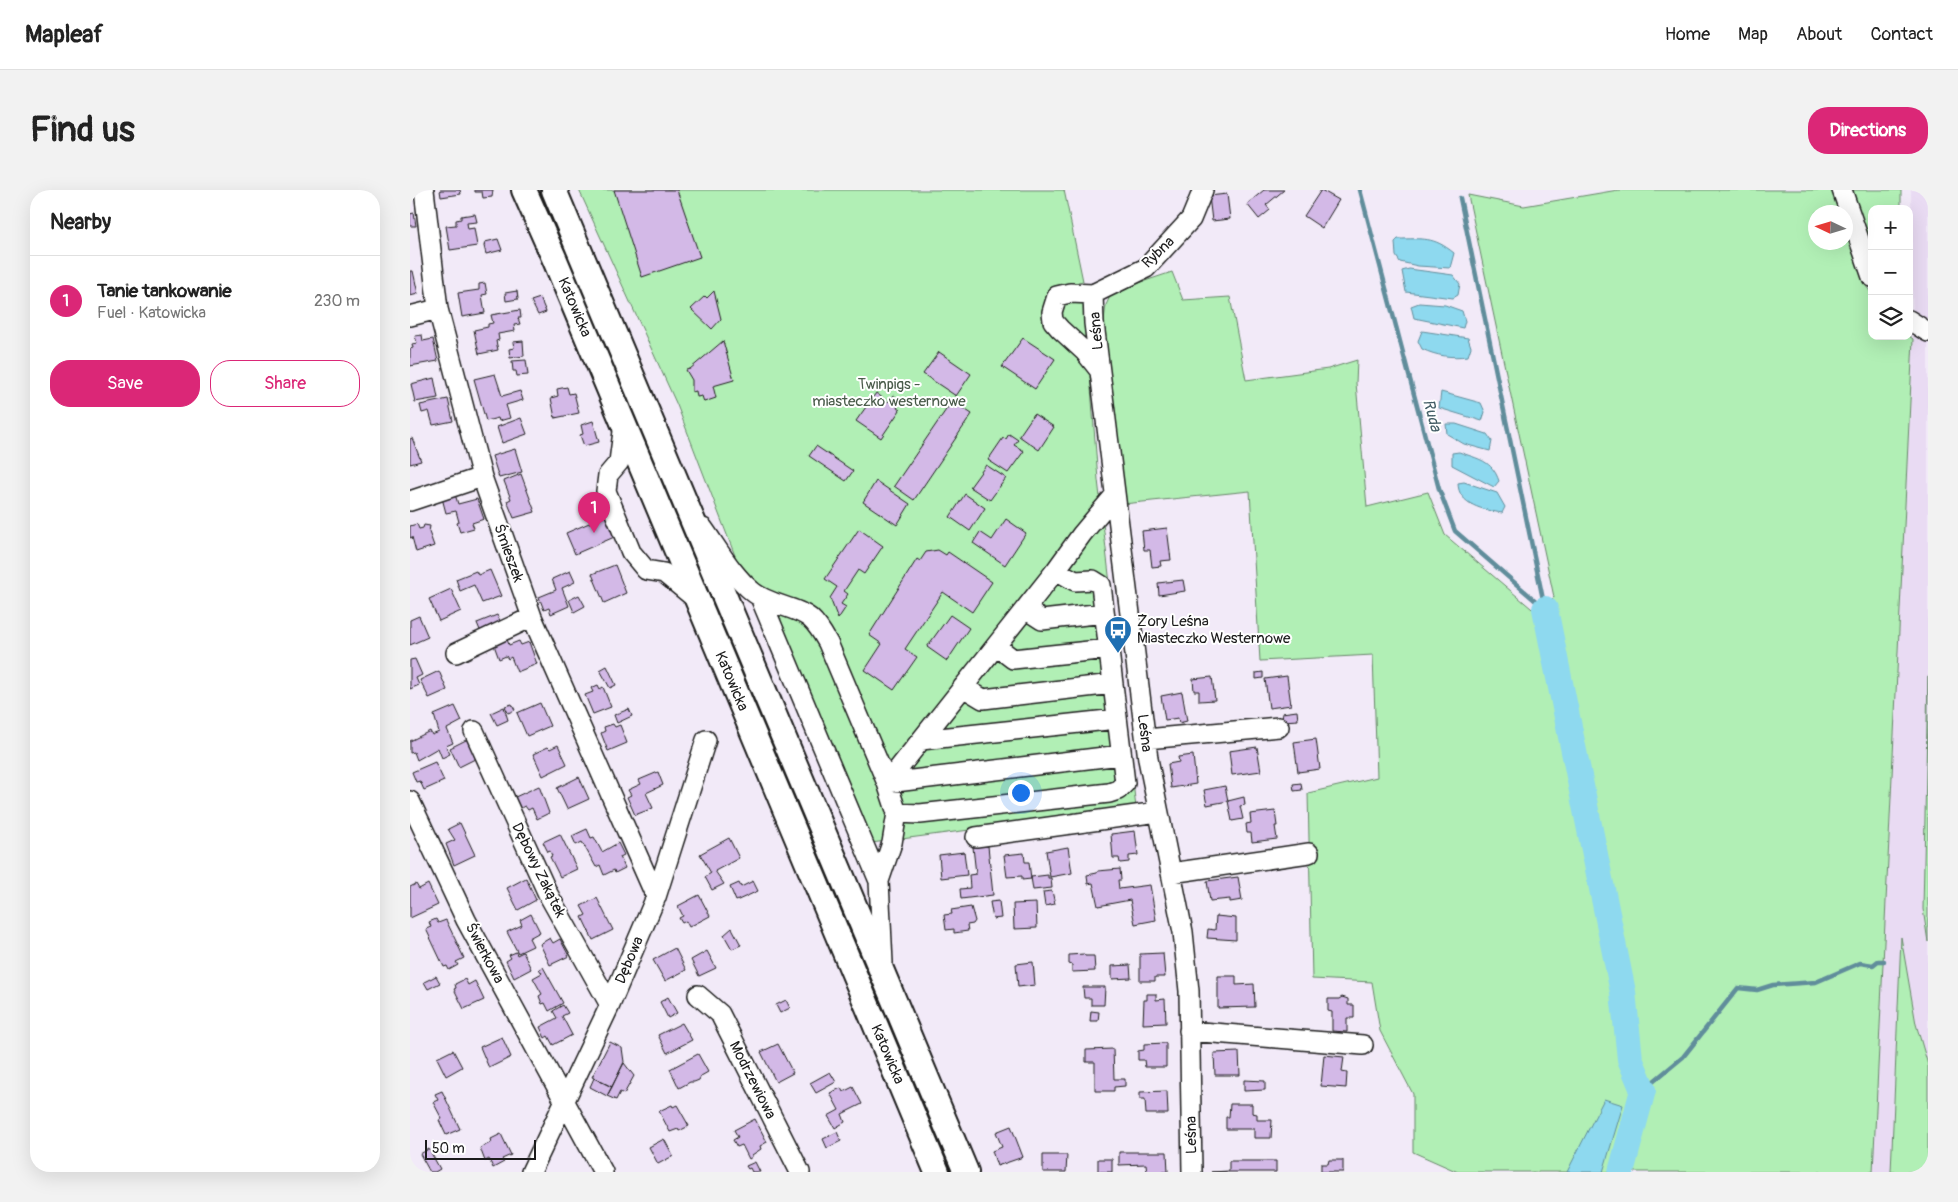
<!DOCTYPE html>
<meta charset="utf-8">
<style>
:root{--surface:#fff;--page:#f2f2f2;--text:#222;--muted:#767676;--line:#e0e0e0;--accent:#db2777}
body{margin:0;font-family:Pangolin,sans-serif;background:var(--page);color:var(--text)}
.controls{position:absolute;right:15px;top:15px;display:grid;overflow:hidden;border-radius:10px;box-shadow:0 5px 20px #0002}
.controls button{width:45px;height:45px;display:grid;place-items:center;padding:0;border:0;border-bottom:1px solid var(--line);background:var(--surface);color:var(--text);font:25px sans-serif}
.compass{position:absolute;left:1398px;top:15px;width:45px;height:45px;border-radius:50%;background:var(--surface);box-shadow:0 5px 20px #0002;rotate:274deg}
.scale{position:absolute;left:15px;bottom:12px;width:111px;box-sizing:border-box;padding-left:5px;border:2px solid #1c1c1c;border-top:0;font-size:14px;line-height:18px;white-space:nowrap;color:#1c1c1c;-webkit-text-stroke:4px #fff;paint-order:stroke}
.you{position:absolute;left:610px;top:602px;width:18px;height:18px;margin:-12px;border:4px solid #fff;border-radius:50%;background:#1a73e8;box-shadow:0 0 0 8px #1a73e833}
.badge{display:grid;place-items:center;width:32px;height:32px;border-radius:50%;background:var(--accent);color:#fff;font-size:16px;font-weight:700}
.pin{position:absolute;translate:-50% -41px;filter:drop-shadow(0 1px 2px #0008)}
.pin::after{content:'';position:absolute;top:26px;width:18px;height:15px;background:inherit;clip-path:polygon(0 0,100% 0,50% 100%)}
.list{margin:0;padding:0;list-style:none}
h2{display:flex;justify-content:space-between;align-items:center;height:65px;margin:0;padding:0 20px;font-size:21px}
h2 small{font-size:16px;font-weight:400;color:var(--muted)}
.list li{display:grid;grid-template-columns:32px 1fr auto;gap:15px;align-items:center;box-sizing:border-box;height:90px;padding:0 20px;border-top:1px solid var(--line)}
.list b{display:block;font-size:19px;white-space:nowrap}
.list p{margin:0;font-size:16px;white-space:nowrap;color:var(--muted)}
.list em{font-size:16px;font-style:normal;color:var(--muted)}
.actions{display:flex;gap:10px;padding:15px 20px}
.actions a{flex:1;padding:11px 0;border:1px solid var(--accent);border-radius:20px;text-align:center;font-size:18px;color:var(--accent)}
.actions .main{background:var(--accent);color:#fff}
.icon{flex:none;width:28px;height:28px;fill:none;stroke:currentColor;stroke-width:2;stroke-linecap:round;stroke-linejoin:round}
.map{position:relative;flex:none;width:1518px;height:982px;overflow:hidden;border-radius:20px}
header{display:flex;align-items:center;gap:30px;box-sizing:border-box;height:70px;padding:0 25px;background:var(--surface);border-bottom:1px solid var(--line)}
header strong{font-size:24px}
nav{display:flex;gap:28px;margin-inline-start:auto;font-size:18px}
.intro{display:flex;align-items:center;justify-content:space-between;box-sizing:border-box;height:120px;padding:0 30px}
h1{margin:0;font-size:35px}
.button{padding:12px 22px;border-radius:20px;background:var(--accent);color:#fff;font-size:18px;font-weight:700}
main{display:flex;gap:30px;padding:0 30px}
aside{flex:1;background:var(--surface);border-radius:20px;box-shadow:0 5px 20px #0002}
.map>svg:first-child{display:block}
.built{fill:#e9dbf3}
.green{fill:#b1efb5;stroke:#668668}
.water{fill:#8ed9ef;stroke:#608d9b}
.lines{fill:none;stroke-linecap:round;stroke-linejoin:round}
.stream{stroke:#608d9b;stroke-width:4.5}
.river{stroke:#8ed9ef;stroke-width:26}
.building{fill:#d3b9e7;stroke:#1c1c1c}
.minor-casing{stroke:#1c1c1c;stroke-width:22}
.major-casing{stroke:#1c1c1c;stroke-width:28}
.minor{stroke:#fff;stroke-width:19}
.major{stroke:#fff;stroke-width:24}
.labels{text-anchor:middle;stroke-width:4;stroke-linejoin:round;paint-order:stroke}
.street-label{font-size:15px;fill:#1c1c1c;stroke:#fff}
.park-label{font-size:15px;fill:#495b4a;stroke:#fff}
.poi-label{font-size:15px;fill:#1c1c1c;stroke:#fff;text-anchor:start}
.water-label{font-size:16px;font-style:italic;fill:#445e66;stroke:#fff}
</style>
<header>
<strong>Mapleaf</strong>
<nav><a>Home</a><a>Map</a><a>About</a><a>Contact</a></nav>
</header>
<div class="intro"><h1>Find us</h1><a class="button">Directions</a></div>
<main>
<aside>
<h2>Nearby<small></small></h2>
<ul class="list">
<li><span class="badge">1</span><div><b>Tanie tankowanie</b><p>Fuel · Katowicka</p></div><em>230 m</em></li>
</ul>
<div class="actions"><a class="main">Save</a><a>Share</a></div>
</aside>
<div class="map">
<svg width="1518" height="982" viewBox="0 0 1518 982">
<rect width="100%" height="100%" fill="#f2eaf8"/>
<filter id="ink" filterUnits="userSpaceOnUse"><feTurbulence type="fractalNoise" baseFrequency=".02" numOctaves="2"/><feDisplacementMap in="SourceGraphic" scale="10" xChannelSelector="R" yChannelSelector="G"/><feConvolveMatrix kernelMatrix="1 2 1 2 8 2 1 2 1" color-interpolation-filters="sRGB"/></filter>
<g filter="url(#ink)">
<path class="built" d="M1501,0H1518V486L1513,719L1518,752V875L1506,834L1491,750L1481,982H1463L1503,149Z"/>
<path class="green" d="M169,0H654L673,91L668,92L675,119L688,290L726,618L446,655L344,415L267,215Z
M1208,0H1422L1430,22H1406V52H1436V39L1453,92L1462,104V146H1499L1503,149L1463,982H1048L1003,962V904L970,841L962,792L902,789L898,603L967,587L963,465L850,471L840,301L713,314L692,145L696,115L702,102L762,82L773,110L820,107L836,190L918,179L947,170L946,193L957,317L1018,302L1035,345L1128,424L1144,407L1058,5L1114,16Z
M1441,0H1491V19H1462V59Z
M1518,486V752L1513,719Z
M1491,747L1506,834L1518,875V982H1481Z"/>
<path class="water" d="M988,49C1013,49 1023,46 1044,63L1040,78L1008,76L990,72L986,66L985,52Z
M999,79L1043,85L1050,94L1048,105L1043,108L996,102L992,81Z
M1009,113L1035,115L1052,121L1055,131L1053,138L1004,128L1001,116Z
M1012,141L1058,148L1061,157L1058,166C1041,168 1027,166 1012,159L1008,151Z
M1031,202L1071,213L1075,222L1072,231L1029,218Z
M1036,234H1046L1077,244L1082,251L1080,261L1054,254L1037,244Z
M1049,262C1068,269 1082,270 1089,291L1084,297L1042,275V263Z
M1054,292L1087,303L1095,317L1092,323C1074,320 1048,315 1048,293Z
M1194,909L1213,915L1193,982H1157Z"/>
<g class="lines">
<path class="stream" d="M950,0L1029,299L1045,341L1135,419
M1050,8L1135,419
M1233,900L1273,867L1328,798L1347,800L1363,795L1406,792L1450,773L1463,775L1468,771H1474"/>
<path class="river" d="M1135,419L1213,802L1220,869L1233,900L1211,982"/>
</g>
<path class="building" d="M30,0H50L51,4L31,7Z
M65,0H83L82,7L73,8L72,2H65Z
M204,0H267L290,67L232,87Z
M854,0H874L856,15L860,20L849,29L837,14Z
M911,0L929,10L912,38L894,26Z
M817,4L820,29L802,31L799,6Z
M4,23L6,36H0V24Z
M65,24L67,32L57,33L58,39L64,38L67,56L40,60L36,36L46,35V30L51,29V26Z
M88,49L92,60L76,64L74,56L75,52Z
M0,81H3L8,104L0,106Z
M75,93L77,104L72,105L75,123L52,127L48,103L69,100V94Z
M107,101L108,109L96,111L95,103Z
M304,101L311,129L302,139L281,119L295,106L297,108Z
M130,108L136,122L128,125L121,111Z
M110,120L111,128H108L110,134L104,135L105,141L88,144L89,150L86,151L88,160L69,164L64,140L78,137V134L83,133L81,125Z
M12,145L13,151L23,149L28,171L0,176V159L3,158L2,154L7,153L5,146Z
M613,148L645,169L625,199L592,177Z
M113,151L114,166L100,168L99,159L104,158L103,152Z
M313,151L324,190L303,196L306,208L294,212L292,206L287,207L286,201L282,202V190L276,180L280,179Z
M529,162L561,184L546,206L513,184Z
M116,170L118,185L107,186L106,181H103L102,171Z
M85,184L92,206L110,201L113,210L96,215L100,228L89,231L88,228L76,231L64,189Z
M24,188L28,208L5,212L1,194Z
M157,197L159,204L164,203L169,223L145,228L141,208L148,206L147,199Z
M466,203L478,212L483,205L491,211L487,218L490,220L471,248L446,231Z
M38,209L43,231L23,235L19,221L12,223L10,215Z
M542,211L562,224L504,310L484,296Z
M624,224L644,237L629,260L609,246Z
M111,228L117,244L92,253L87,237Z
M183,231L189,252L174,256L170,245L173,244L171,235Z
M599,244L608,250L604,255L614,261L598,283L578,270L593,248L596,249Z
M2,248L11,271L0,274V249Z
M406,256L443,281L436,291L399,266Z
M105,259L112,282L89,288L82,266Z
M576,275L596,288L580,310L560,297Z
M111,284L125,322L104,328L97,311L101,309L94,291Z
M466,291L500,314L487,335L453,312Z
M45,304L48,314L67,309L74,329L62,333L64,338L50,342L47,333L49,332L46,321L36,323L32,308Z
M555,304L575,318L560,341L540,327Z
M200,324L209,345L165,364L156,343Z
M596,329L616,343L595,375L563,353L570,342L582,350Z
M7,334L9,339L13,338L14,335L20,336L19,342L24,356L6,362L2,347L0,348V336Z
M757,338L761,370L750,371L751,376L742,377L740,360H734L732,341Z
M449,339L473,356L454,384L448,380L434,401L438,404L431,414L436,417L428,429L420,408L427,397L415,389Z
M528,360L536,365L538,362L582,392L562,422L533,402L495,459L507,467L484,500L455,480L472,454L459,445L507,369L510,371L516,362Z
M205,375L216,403L194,413L182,384Z
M80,380L91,406L72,413L64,395L50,401L46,389L66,381L68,385Z
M160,381L165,392L152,398L159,416L141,424L139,418L134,420L129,407L146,400L142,389Z
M773,390L775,401L749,405L748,393Z
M41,399L51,421L29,431L19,409Z
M169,405L175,416L164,422L159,410Z
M87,425L93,436L72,445L67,433Z
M540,425L559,438L537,471L517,457Z
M9,426L18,447L0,455V430Z
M97,449L99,455L109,451L111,455L119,452L127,474L107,482L101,467L98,469L96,466L89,469L84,455Z
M5,469L12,485L6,488L9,495L0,499V470Z
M197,476L206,495L200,498L190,480Z
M29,481L37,500L19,508L10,490Z
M853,482V488L846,489V483Z
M877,486L881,515L859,518L855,489Z
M802,487L805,510L789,511V501H784L783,489Z
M188,495L190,499L193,497L201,517L183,524L175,505L183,502L181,498Z
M772,502L777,531L769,533L768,528L755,530L751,506Z
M130,513L140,536L117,546L107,523Z
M102,514L105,520L98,523L95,516Z
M45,516L52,531L37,539L43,553L36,556L40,564L32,568L28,558L7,570L4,562L0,563V551L20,541L22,545L29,542L24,525Z
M94,517L98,530L87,535L81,523Z
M219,519L222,526L207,533L204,525Z
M887,521L888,530L873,531L872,523Z
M203,534L205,537L210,535L217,553L198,561L191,543L195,541L194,537Z
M58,549L67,568L49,577L40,558Z
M906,549L910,579L888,582L884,552Z
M148,555L157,574L133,586L123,564L138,557L140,559Z
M847,557L851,581L822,585L819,561Z
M783,565L786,594L761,598L758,574L769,572L768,567Z
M25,572L34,591L14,600L10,591L6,592L2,582Z
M248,582L253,595L236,603L243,618L225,625L217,607L221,605L218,600L231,594L229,590Z
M169,587L179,609L157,619L147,598Z
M891,593L892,600L884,601L883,594Z
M129,596L139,623L127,629L122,618L118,620L115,616L108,619L103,608Z
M815,596L818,611L834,607L835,615L830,616L833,629L822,631L818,611L797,615L794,600Z
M865,621L867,636H865L867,649L842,652L841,643H837L836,634L841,633L840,624Z
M50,633L65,665L44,675L36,654L45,650L38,639Z
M177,639L181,648L184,647L192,662L208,653L214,665L210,667L215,678L205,683L204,680L194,685L190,675L186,677L172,652L166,655L162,646Z
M725,641L728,665L719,666V672L710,673L709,668H703L701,644Z
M150,644L167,679L150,687L140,667L142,666L140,661L138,662L133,652Z
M319,648L329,668L305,681L314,694L302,700L295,687L301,683L290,664Z
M578,656L583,705L551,709L550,699L560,698L559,685L566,684L563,657Z
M658,657L662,683L640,687L636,661Z
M554,662L557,685L531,688L529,665Z
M614,663L615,672H619L621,689L612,690V686L597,687L594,665Z
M710,679L711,690H708L709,699L740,695L746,730L725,734L720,710L688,716L683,693L678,694L677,685L687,683L688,681Z
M638,685V688H641L642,698L623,700L621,687Z
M828,687L832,710L820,712V709L800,711L797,691Z
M116,688L126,710L108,720L97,698Z
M343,691L348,701L326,711L320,697L329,693L331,697Z
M6,694L9,699L18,694L28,715L0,728V697Z
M642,701L645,714L635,716L633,702Z
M289,705L300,726L279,737L276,731L272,733L269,728L273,726L268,716Z
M187,708L203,740L183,750L172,727L176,725L171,716Z
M589,711L591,728L583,729L580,712Z
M626,713L627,738L604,739L603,714Z
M561,717L565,731L563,734L557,735L558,741L544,743V739L536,740L534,725L542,724L541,720Z
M121,724L130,742L119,748L123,756L108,763L97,742L112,735L110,730Z
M806,726L826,728V750L797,748L798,739L805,740Z
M26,729L28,733L36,730L54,768L46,772L48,775L39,780L37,776L34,777L16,739L21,737L19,732Z
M322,738L331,755L322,759L314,745Z
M140,748L143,753L150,749L159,766L140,775L130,754Z
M265,758L276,780L255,791L243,770Z
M297,761L306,778L289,786L281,770Z
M106,762L107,765L113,762L121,779L104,788L96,771L101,768L99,765Z
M753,763L755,787H745V791H730V764Z
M674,764L675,766H684L685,781L662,782V775L659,774V765Z
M623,772L625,795L608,797L606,774Z
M720,775L721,788L702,789V776Z
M133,777L153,813L139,821L135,813L132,814L129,806L132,804L123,788L132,783L129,779Z
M26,786L30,793L18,799L14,792Z
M808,786H826V795L844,794L845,817L808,818Z
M55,789L58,795L65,791L74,810L54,819L44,799L46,798L45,794Z
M673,797H695L694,815H681V808H674Z
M737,804H746V810L755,809L756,833L733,834L734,810H737Z
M258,807L267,823L258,828L250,812Z
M932,807L938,809V815H944V828H937V842L922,841V822L918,821V809H929Z
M376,810L380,818L370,823L366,815Z
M153,815L158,823L152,826L162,845L143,855L138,846L135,848L130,837L147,828L143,821Z
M681,821L689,822L688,831H680Z
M272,833L282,850L257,863L248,845Z
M92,847L101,867L79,878L70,857Z
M200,852L212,858L214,872L202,897L182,887Z
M756,853V877H735L734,870H728V861L734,860V854Z
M368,854L383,883L366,892L351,862Z
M703,859L704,889H715V896L704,897V901H685V872H676V860Z
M43,860L52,877L36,886L27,868Z
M829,862L830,885H805L804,863Z
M288,864L298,882L291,886L289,890L284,892H280L269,898L260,879Z
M914,865L934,867L932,882L937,883L936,898L911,896Z
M214,873L224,886L214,904L210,902L206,910L197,906Z
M420,882L426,892L406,903L400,893Z
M184,888L202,897L197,906L180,897Z
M834,890L855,891V900L834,901Z
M443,897L452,914L432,924L435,932L425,938L418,926L429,920L420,903L431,898L433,902Z
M32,901L50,939L36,945L29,930L32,929L23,912L28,910L25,904Z
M757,901L758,924H736L735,909H730V902Z
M820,914H842V923L847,924V930H862L861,948H844V939H816V927H819Z
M262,915L263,917L267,915L279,936L269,941L268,939L260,942L249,921Z
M345,929L357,952L350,956L351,959L342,965V967L339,969L332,955L327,957L323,950L328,947L324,940Z
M601,936L613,967L587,976L582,961L592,957L586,942Z
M427,942L431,951L417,958L413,949Z
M91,944L101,965L92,969L94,972L83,978L79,969L75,971L70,958L82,952L81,949Z
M254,949L263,966L248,974L239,957Z
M19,959L30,979L25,982H20L10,964Z
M709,962H757L758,982H737L736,974L709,975Z
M633,965H657L656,982H633Z
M688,969H702V982H688Z
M919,970H933V982H911V974H918Z
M819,971H866V982H801L819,981Z
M345,972L350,982H342L340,978L338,979L336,976Z"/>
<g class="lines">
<defs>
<path id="minor" d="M14,0L28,119L72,287L122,427L246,707
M1432,0L1462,87
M683,104L684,133L738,569L773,742L779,801L782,982
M683,104L736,78L781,29L793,0
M683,104L660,103L647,106L642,122L643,131L650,139L675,162L690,181
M0,126L28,119
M1499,130L1518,142
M214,234L209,272L198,285L196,301L221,362L236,380L254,383L287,410
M0,311L72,287
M293,338C308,359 323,386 343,402C359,415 387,417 400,428C408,435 413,444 418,453L477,593L487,623L482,653L469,691L473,773
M350,407L469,691
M615,419L632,430L694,423
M586,456L603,469L698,459
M46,463L122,427
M553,497L573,509L703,494
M64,541L138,704L200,815
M736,549L869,537
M511,550L707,529
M477,593L646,380L672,344L704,306
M477,593L711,565
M0,611L56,730L193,982
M487,623L510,624L699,603L708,600L715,593L691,395L683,390L665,391L646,380
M566,647L748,622
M761,683L899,663
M288,805L310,824L390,982
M779,841L953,855
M121,982L200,815L246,707L296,550"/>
<path id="major" d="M114,0L145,70L527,982
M144,0L556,982"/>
</defs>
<use href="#minor" class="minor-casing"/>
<use href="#major" class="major-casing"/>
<use href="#minor" class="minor"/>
<use href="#major" class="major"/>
</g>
</g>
<defs>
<symbol id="bus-pin" viewBox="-11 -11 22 30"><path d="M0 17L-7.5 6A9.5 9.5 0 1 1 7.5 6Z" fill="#1f6fb2" stroke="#fff"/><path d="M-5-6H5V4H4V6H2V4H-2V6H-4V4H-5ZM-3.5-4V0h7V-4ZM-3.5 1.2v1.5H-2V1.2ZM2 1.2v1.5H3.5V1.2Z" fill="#fff"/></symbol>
</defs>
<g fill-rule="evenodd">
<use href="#bus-pin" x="692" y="424" width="32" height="43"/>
</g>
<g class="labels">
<g class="street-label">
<text transform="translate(748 62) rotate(-44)" y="5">Rybna</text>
<text transform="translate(165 117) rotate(67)" y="5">Katowicka</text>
<text transform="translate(686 141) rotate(-95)" y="5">Leśna</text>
<text transform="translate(99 363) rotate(70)" y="5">Śmieszek</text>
<text transform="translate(322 491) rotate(67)" y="5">Katowicka</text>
<text transform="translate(735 543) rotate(83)" y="5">Leśna</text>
<text transform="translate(129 680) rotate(64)" y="5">Dębowy Zakątek</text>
<text transform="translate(75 763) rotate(62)" y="5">Świerkowa</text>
<text transform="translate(219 770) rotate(-67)" y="5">Dębowa</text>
<text transform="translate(478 864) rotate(67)" y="5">Katowicka</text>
<text transform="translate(343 890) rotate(63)" y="5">Modrzewiowa</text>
<text transform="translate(781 945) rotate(-91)" y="5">Leśna</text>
</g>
<g class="park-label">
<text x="479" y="199">Twinpigs -<tspan x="479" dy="17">miasteczko westernowe</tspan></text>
</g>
<g class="poi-label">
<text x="727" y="436">Żory Leśna<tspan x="727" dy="17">Miasteczko Westernowe</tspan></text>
</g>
<g class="water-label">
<text transform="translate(1023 225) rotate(75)" y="6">Ruda</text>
</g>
</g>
</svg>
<div class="controls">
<button>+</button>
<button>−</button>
<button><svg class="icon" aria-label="layers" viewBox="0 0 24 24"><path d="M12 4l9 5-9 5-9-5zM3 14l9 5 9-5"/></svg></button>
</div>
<svg class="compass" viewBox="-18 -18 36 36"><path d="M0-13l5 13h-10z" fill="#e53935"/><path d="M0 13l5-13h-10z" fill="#767676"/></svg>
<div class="scale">50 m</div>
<div class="you"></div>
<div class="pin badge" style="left:184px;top:343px">1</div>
</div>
</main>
